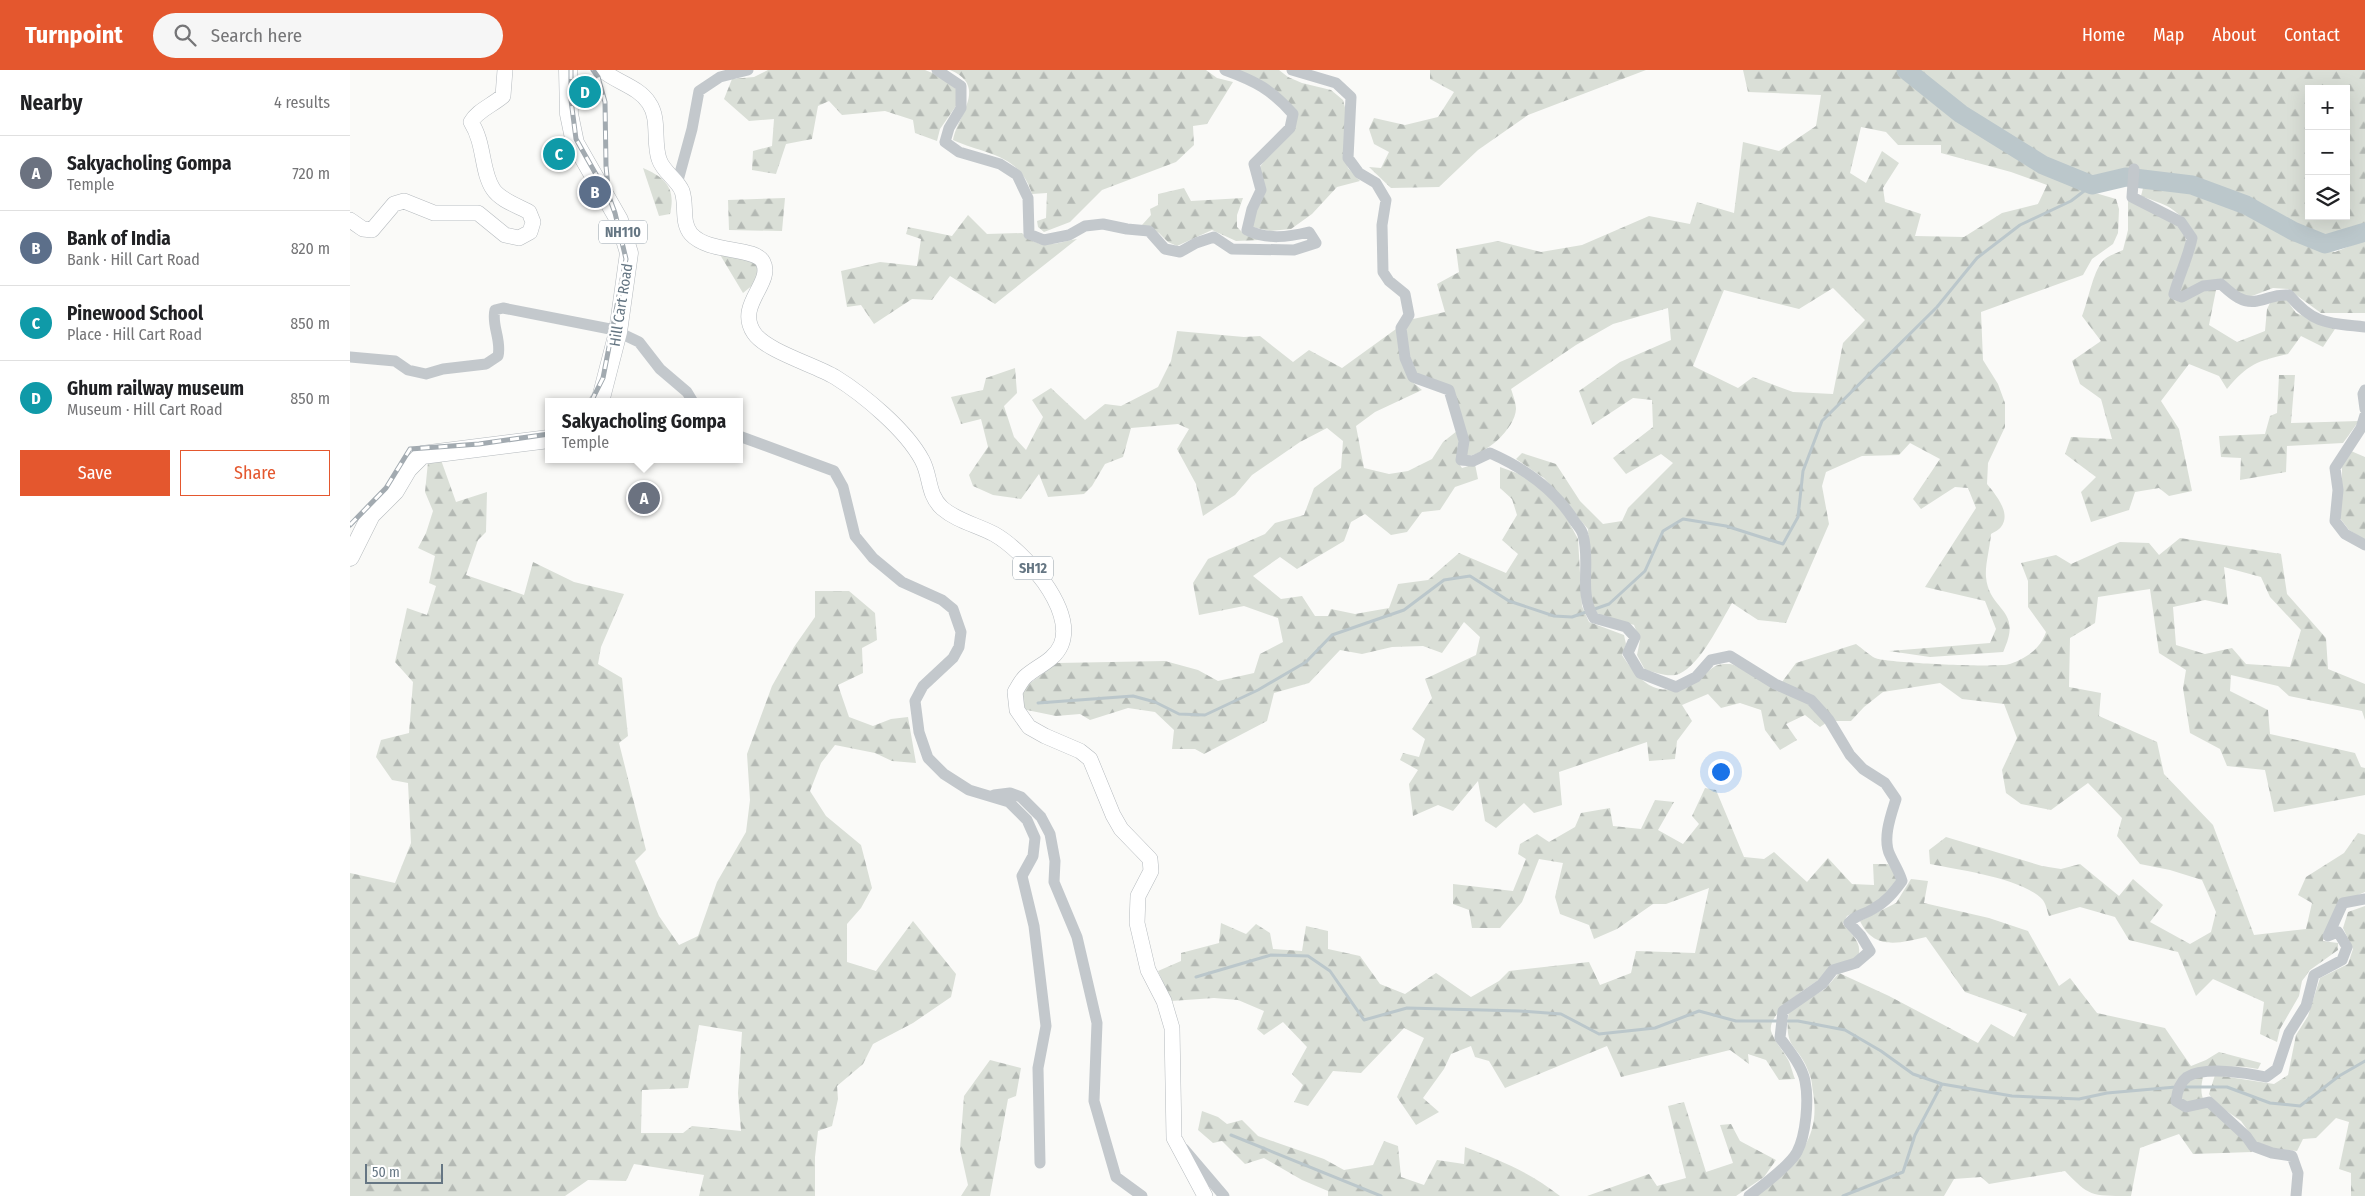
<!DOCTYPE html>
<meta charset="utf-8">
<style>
:root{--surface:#fff;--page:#f6f6f6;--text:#202124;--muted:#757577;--line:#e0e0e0;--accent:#e4572e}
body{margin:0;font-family:"Fira Sans Condensed",sans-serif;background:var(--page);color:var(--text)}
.controls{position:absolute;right:15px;top:15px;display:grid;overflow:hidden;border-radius:0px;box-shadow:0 5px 20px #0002}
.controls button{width:45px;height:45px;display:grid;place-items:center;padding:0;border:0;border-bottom:1px solid var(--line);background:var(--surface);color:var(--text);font:25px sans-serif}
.scale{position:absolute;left:15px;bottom:12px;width:78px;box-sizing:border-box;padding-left:5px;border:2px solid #657683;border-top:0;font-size:14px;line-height:18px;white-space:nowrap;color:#657683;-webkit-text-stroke:4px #fff;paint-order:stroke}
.you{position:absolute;left:1370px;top:701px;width:18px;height:18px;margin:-12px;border:4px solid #fff;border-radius:50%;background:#1a73e8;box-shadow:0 0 0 8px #1a73e833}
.badge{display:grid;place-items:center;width:32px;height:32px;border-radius:50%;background:var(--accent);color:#fff;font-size:16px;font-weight:700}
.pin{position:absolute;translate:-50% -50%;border:2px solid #fff;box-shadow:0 1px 5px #0006}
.popup{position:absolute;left:195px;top:328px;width:198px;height:65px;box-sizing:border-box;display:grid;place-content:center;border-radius:0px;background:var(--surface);filter:drop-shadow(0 1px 4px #0005);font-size:16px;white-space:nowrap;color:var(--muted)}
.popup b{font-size:19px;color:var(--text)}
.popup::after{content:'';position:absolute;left:50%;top:100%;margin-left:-10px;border:10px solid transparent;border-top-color:var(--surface)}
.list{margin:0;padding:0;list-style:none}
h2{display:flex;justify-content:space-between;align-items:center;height:65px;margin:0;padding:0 20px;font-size:21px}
h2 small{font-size:16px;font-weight:400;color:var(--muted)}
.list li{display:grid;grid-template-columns:32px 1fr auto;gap:15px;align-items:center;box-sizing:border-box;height:75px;padding:0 20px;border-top:1px solid var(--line)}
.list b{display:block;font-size:19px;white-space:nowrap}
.list p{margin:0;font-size:16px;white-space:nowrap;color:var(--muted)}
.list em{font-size:16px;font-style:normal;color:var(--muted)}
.actions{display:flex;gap:10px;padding:15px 20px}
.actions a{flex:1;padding:11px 0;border:1px solid var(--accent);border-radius:0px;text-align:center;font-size:18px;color:var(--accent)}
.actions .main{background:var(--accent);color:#fff}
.icon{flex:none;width:28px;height:28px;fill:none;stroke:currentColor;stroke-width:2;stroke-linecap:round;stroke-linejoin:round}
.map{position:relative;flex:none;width:2015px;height:1126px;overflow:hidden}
header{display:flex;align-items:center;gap:30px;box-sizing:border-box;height:70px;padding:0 25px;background:var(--accent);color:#fff}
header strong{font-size:24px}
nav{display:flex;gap:28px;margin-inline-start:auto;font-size:18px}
.search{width:350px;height:45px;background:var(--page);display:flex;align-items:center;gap:12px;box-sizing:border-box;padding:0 18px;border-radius:28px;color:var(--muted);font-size:19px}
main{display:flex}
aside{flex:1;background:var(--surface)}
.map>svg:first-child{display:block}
.forest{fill:url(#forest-firs);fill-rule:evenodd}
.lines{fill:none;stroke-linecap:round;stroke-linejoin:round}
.stream{stroke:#bbc7cb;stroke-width:3}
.river{stroke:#bbc7cb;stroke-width:19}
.major-casing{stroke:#b5babe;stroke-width:16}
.highway-casing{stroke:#b4b9bd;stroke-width:19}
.minor{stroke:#c3c8cc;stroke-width:11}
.major{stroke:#fff;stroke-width:15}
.highway{stroke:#fff;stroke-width:18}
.rail-casing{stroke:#a2aab0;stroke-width:5}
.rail{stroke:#fff;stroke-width:3;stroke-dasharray:9;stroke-linecap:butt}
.minor-bridge{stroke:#c3c8cc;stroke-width:11}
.labels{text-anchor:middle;stroke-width:5;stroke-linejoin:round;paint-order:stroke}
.shield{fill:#fff;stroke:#939fa8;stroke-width:1}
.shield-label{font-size:14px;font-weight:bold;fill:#657683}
.street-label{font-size:15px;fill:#657683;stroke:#fff}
</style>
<header>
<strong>Turnpoint</strong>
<div class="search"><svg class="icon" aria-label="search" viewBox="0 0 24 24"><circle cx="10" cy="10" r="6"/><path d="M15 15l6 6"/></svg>Search here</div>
<nav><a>Home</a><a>Map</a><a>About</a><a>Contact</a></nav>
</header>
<main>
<aside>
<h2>Nearby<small>4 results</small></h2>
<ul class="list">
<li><span class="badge" style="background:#6b7280">A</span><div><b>Sakyacholing Gompa</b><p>Temple</p></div><em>720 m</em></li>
<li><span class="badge" style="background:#5c6f8a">B</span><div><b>Bank of India</b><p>Bank · Hill Cart Road</p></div><em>820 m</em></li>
<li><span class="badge" style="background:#0f9aa8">C</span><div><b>Pinewood School</b><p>Place · Hill Cart Road</p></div><em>850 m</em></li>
<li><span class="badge" style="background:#0f9aa8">D</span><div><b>Ghum railway museum</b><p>Museum · Hill Cart Road</p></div><em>850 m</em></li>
</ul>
<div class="actions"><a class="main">Save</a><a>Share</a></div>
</aside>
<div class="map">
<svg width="2015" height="1126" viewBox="0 0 2015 1126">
<defs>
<pattern id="forest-firs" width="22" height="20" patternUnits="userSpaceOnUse" patternTransform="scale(1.25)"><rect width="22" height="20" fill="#dadfd7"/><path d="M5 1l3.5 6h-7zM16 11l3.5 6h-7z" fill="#b4b9b4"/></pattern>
</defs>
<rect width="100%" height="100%" fill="#fafaf8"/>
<path class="forest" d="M418,0H575L590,6L606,19V36L590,59L587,71L565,63L563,50L535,41L492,45L479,31L468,36L462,69L436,74L426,104L402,100L403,81L422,76L424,49L399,51L374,29L382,9L404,7Z
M600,0H856L867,8L883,12L857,54L843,56L844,75L826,92L752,120L720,152L694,162L688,157L687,151L696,148L697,123L682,124C669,83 636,85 603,70C607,46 639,16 600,0Z
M886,0H929L938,7L952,13L981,20L993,30L997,45L995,88L998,98L1010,111L987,117L962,144L941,159L920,161L902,157L910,97L946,45C931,17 913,13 886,0Z
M1080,0H1296L1178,45L1128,80L1089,117L1041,118L1019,97L1031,98L1039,82L1024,74L1019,59L1024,48L1055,55L1088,47L1104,22L1080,9Z
M1393,0H1548L1612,51L1664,83L1728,118L1766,129L1769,139L1768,163L1763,174L1742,189L1733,205L1631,242L1633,290L1648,314L1655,333V357L1638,393L1637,414C1645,424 1662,443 1651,457C1649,460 1644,462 1641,464C1640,478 1635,494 1636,507C1639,542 1674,538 1653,582L1580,587L1539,581L1640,573L1646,559L1635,531L1575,517L1626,438L1618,418L1605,417L1571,439L1563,429L1590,389L1560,373L1549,385L1512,386L1476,402L1472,416L1479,454L1436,553L1408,550L1382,533C1370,553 1351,594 1329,604C1319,608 1305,602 1295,600L1287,585L1290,570L1284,555L1248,544L1241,533L1238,459L1194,408L1166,389L1172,383L1206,394L1230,431L1253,454L1272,451L1278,438L1323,393L1311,384L1276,404L1263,388L1303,357L1302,330L1283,328L1242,355L1229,321L1270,292L1321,270L1318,238L1263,254L1226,275L1161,319C1163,325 1166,333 1166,339C1165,359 1134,387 1115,386L1101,317L1065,303L1059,286L1055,258L1063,249L1095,242L1087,214L1109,202L1106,179L1148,171L1191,182L1232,175L1299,146L1340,154L1347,132L1384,143L1393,72L1429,81L1466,56L1471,25L1398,22ZM1511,57L1536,62L1548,75H1591V83L1661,102L1697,115L1688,134L1652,143L1614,167L1565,166L1571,144L1535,132L1533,118L1549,93L1532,81L1516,113L1500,103ZM1483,218L1515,250L1493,273L1483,324L1443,322L1403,307L1388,318L1343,296L1374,220L1449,239Z
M1562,0H2015V157L1974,169L1897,129L1842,110L1774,102L1741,110L1694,90L1611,39ZM1959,19H1996V146H1959Z
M293,98C316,108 326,118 320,144L309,146Z
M1794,114L1842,120L1894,139L1971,180L1985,182L2015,170V243H1971L1938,219L1923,218L1902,226H1889L1872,209L1831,222V211L1845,166C1827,138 1822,137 1791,126Z
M834,118L841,131L893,128L887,145V157L895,165L910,170L886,171L862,160L827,176L818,172L809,163L792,155L801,145L800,139L808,135V124Z
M435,128L432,161L379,160L378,130Z
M1778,131C1793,138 1814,143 1827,154C1853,177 1812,204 1824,230L1832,232L1856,219L1866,220L1859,255L1887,272L1915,261L1917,239L1922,229H1936L1946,243L1985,259L1973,277L1951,266L1938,284C1907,291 1898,294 1877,319L1869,306L1839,294L1811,331L1829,359L1842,421L1819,426L1809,418L1785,422L1779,440L1741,452L1731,422L1746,407L1715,384L1721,367L1762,369L1751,329L1730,314L1722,291L1751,271L1732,246C1738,232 1744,196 1755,189C1760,185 1767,183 1773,180L1778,160Z
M618,145L637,164L672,163C690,181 705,173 727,169L645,234L600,206L582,230L562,229L524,254L511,235L497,237L491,201L530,192L567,196L571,169L556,164L558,157L602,166Z
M369,183L404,188L409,198L404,214L393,223Z
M1046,259L1060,310L1072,320L1025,342L1006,356L1014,398L1039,404L1058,401L1082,389L1093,372L1107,361L1109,374L1107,391L1112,398L1125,394L1128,409L1105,417L1090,440L1072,442L1057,462L1041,465L1015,444L1001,452L994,471L947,499L930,487L903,506L931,529L952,526L965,546H978L981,539L1005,544L1039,538L1048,514L1078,510L1109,483L1156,503L1168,484L1152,470L1167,445L1162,429L1150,418V397L1172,405L1192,419L1215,445L1228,469L1232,536L1239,552L1274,565L1276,574L1272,585C1294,619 1313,631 1350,607C1363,599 1363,593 1380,594C1387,594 1450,628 1458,634C1464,640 1470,647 1476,653L1470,657L1455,645L1436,654L1447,670L1430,680L1415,660L1411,640L1390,633L1371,638L1358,624L1332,635L1342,651L1327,671L1325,689L1299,691L1297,672L1209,702L1212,735L1184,743L1174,733L1146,758L1135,751L1128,711L1103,741L1088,735L1063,746L1059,714L1068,700L1050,690L1053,683L1069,687L1075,669L1062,659L1082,628L1075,609L1126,585L1130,567L1114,552L1092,583L1073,576L1042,577L1012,584L990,580L959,613L924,623L917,651L854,684L845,679H822L824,660L805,642L778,638L740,650L730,644L706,646L672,639L669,629L675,617L707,593L815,591L848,600L868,611L904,603L910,584L933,572L928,548L894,536L849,545L843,513L858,489L915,464L925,453L954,445L964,418L991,398L993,371L977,358L950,372L902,405L885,425L853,446L846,414L827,379L839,359L828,354L781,358L773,387L755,394L742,416L734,424L698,427L689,404L671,429L643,425L623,416L619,405L638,377L631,349L611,354L601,327L633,320L636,308L665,298L667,323L654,336L664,367L676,380L693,347L682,330L701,318L735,350L755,334L771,336L808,317L821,291L827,261L894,267L910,266L943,292L959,280L992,298Z
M1929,305H1945L1941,353L2009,351L1993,373L1937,376L1936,402L1890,410L1891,388L1871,387L1869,366L1915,364L1920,346L1927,343Z
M2001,381L2015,387V470L1999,460L1989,447L1992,416V396Z
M91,390L106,432L137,422L136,462L128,470L116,505L174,525L183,492L224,512L274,524L251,577L248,594L272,608L278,666L269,673L296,780L285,791L309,846L329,875L348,866L367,812L396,762L400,730L397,684L422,616L444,577L465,547V521H499L525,543L527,570L512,578L513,603L488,615L499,647L523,656L541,649L558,647L566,693L542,691L525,683L485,675L471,693L460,721L476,746L511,775L522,818L511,838L497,854V892L526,901L563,851L606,904L601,927L563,953L523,974L513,994L487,1016L488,1029L482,1056L468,1061L465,1087V1126H349L354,1105L284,1094L276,1111L238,1110L215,1126H0V803L45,813L61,773L58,713L42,710L26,687L31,670L59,663L63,612L45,592L57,538L77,545L86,516L79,513L85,486L68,478L76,463L83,441L75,422L78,392ZM349,955L392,962L388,1023L391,1061L342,1056L333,1063H291L292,1020L338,1018Z
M1830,468L1931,484L1937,524L1976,568L1978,599L2015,614V650L2012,641L1939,626L1928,616L1881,605L1880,621L1918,640L1920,664L2005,683L2011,697L2015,698V725L1924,742L1915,700L1877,696L1870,679L1840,663L1833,618L1836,600L1809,583L1800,519L1748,527L1745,553L1720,568L1719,617L1751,623L1749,646L1807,672L1814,704L1863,755L1904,865L1956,859L1962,833L1948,825L1956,807L1994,783L2008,763L2015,765V822L1999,829L1975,860L1973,871L1988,873V880L1960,900L1952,911L1949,926L1930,959L1927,972L1910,964L1914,932L1863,909L1846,926L1828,882L1779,870L1765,847L1730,837L1699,846C1697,841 1696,833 1692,829C1671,808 1609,800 1580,794L1579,780L1596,767L1692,796L1711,799L1730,794L1769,826L1783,809L1813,835L1800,852L1840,874L1861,862L1866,842L1852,810L1820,800L1790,794L1767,766L1772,748L1738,713L1701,740L1671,734L1656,723L1652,700L1667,668L1654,634L1612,629L1590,613L1533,622L1514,637L1501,651H1483L1432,612L1446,593L1506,574C1512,578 1519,585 1525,588C1536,593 1649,598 1660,594C1678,587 1690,579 1696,562L1678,537V511L1671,493L1706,485L1721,494L1770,472L1799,473L1809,485ZM1874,497L1911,507L1920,527L1951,560L1940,597L1896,594L1882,578L1855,584L1826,575L1823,537L1855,530L1878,535Z
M1355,718L1366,720L1394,787L1414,789L1424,782L1457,812L1478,788L1502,814L1524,815L1523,794H1538L1548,807C1542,831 1517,836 1497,846L1493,854C1502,865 1513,873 1508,887C1489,898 1416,936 1421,961C1424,971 1432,979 1437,988C1441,994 1442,1002 1445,1009L1429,1010L1416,990L1398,984L1399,994L1380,980L1271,1007L1257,976L1155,1018L1139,991L1125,987L1121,976L1101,984L1094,999L1073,1028L1089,1042L1066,1055L1047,1027L1074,968L1054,958L1011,1003L983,1001L958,1036L944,1032L953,1015L942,1004L957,977L933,952L914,965L907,959L914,941L888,930L864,928L821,931L808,901L831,891V883L869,873L871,853L896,864L906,854L920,863L923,879L952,881L956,856L978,861V879L1010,886L1030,914L1055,924L1086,903L1121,927L1149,911L1159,901L1239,892L1250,915L1281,903L1286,881L1345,883L1359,818L1316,834H1303L1267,859L1244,869L1239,855L1210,844L1205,827L1213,793L1189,789L1172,832L1150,858H1122L1119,840L1103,834V814L1163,821L1176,789L1168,784L1170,774L1187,764L1199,772L1225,757L1231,743L1260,738L1263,756L1291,759L1305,730L1324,732L1308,760L1333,774L1349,754L1342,746Z
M1561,809L1578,811L1574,833L1639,848L1678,861L1709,916L1720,908L1747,943L1815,958L1841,996L1856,990L1869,982L1911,993L1908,999C1884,994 1876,996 1853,1007C1845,1041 1868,1038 1887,1058C1893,1065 1897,1074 1902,1082L1843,1084L1829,1064L1790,1078L1781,1126H1778C1741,1126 1739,1126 1715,1101L1639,1114L1631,1107L1604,1109L1594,1126H1405C1440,1095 1472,1075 1463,1022C1462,1016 1462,1009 1459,1003C1448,972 1433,982 1439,940L1475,919L1489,903L1539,926L1628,973L1641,954L1664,967L1677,944L1615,922L1576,867C1550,873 1524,881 1510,851L1546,833Z
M2015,836V1126H2001V1103L1989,1099L1999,1052L1986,1048L1966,1068L1953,1069L1947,1081L1922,1078L1906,1072L1891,1051L1865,1033L1859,1024L1865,1005L1924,1014L1938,1005L1946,965L1958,946L1970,908L1998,894L2003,879L1993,858L1998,842Z
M640,990L671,998L666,1026L658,1029L640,1126H611L618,1115L610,1079L614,1026Z
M1334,1032L1356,1102L1383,1093L1370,1055L1381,1054L1390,1071L1426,1090L1414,1107L1386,1126H1237L1299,1104L1307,1116L1336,1108L1318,1036Z
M852,1041L868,1047L877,1054L892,1050L908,1066L974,1089L994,1100L1023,1095L1034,1071L1048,1076L1051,1107L1074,1115L1087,1090L1114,1094L1115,1077C1152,1091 1179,1102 1210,1126H978V1121L952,1110L914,1088L895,1094L872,1071L863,1073L848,1060Z"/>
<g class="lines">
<path class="stream" d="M688,633L783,626L805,632L829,644L855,645L908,620L956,592L982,565L1054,540L1094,510L1120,506L1159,531L1204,546L1222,547L1259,534L1295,501L1313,461L1333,449L1376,456L1433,474L1448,447L1453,401L1472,351L1587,237L1627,188L1670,155L1721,131L1742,115
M846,907L921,885L958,886L980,901L1014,950L1057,938L1170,941L1211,944L1249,964L1305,958L1349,941L1386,951H1448L1495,960L1531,981L1563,1004L1592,1014L1662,1026L1729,1029L1757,1023L1826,1017
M1832,1017H1877L1920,1033L1950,1036L1989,1006L2015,991
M881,1065L1031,1126
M1493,1126L1553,1102L1565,1065L1592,1014"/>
<path class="river" d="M1556,0L1611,44L1693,95L1742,115L1776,107L1842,115L1896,135L1943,161L1975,174L2015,162"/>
<defs>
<path id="major" d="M252,0C266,12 289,17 299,33C310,49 303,71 309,89C313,102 327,109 332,121C337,135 331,152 341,164C359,184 405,176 413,192C424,213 385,235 404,263C416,281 465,295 485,307C514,325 556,360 572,390C581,406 577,424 592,438C607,451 627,455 644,464C673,480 726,539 711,575C704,591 687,596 675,607C671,611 668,617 665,622L667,640L679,657L695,666L730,681L740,689L763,745L771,759L800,789L801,801L788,826L787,853L798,900L814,931L822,958L824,1068L855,1126
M0,150L13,159L22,160L44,134L54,131L84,143H128L155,165L169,168L180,162L183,152L179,142C168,136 150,130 143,119C131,101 135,74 121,52C127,41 141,36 153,26L155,0"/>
<path id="highway" d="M218,0L219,44L225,73L269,150L279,183L268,262L251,328L248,332
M0,487L21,445L45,421L58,399L72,385L199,369"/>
</defs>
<use href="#major" class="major-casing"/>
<use href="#highway" class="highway-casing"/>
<path class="minor" d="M587,0L611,16V38L599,58L595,72L609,82L650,94L667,105L678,128L679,164L694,170L719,165L735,156L753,154L777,159L799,161L815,179L830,182L846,173L864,167L882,179L944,180L966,173L959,162C938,167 917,170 897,160L902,139L911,120L904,94L940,58L943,44C921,19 905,11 875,0
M942,0L986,13L1001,27L998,88L1009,103L1026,113L1036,130L1032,155L1033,202L1039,211L1055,224L1059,245L1051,258L1055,288L1063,307L1099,320L1114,371L1111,390L1123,391L1140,383C1174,398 1205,419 1225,452C1228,456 1232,460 1233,465C1241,492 1228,523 1244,548L1276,557L1285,567L1278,583L1290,603L1326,617L1346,607L1361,590L1380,586L1425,614L1461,630L1479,650L1500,685L1513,699L1535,713L1546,729C1541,745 1532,769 1540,785C1544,794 1549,801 1552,811C1544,822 1536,832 1523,839C1514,845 1506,844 1499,853L1511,866L1520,881L1506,893L1483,900L1472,914L1433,941L1430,968C1439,980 1452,996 1455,1011C1459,1030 1456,1065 1447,1082C1440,1095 1411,1117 1399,1126
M1784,99L1782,127L1831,152L1842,168C1838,188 1829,205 1824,224L1832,227L1853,216L1871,214C1881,223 1892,234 1907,231C1921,229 1922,224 1939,225C1964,255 1979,253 2015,257
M327,114L342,59L349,21L370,7L398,0
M268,262L289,272L310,299L337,322L343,332
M0,287L45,291L58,300L76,304L93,299L136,294L148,286C152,270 141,255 145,240L153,238L260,259
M2015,320L2013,324L2015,339
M2015,345L2011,358L1985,398L1988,420L1985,451L1995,464L2015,475
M389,366L484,401L493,417L505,466L523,488L552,512L592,530L603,539L611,562L609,577L603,588L573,616L565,631L569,662L578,688L594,704L619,720L659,732L677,750L685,768L683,786L672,806L684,856L696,956L688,998L690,1093
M644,725L660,723L671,727L691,747L700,764L705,791L704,812L727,867L747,953L744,1031L766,1107L792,1126
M834,1079L874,1126
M1946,1126L1948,1103L1942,1086L1922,1083L1903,1076L1896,1066L1859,1032L1836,1037L1826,1031C1827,1022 1829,1013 1837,1007C1854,996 1898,1003 1916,1007L1927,999L1939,963L1956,936L1964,905L1992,890L1997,877L1988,862L1978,866L1993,833L2015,829"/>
<use href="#major" class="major"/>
<use href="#highway" class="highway"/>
<defs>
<path id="rail" d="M221,0V30L226,69L256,122
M241,332L253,308L276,189L265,143L259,127L256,96L255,32L248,7L243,0
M0,455L36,418L60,379L129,374L199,364"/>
</defs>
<use href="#rail" class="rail-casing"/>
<use href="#rail" class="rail"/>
<path class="minor-bridge" d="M260,259L268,262"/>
</g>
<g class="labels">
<g class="shield">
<rect x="249" y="150.5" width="48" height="23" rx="4"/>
<rect x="663" y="486.5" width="40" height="23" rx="4"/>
</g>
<g class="shield-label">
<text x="273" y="167">NH110</text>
<text x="683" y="503">SH12</text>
</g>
<g class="street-label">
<text transform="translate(271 235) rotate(-81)" y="5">Hill Cart Road</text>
</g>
</g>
</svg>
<div class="controls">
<button>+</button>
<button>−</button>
<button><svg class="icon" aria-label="layers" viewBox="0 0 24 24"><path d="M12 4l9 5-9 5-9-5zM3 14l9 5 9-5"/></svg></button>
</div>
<div class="scale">50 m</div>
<div class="you"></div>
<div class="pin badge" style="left:294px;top:428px;background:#6b7280">A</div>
<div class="popup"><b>Sakyacholing Gompa</b>Temple</div>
<div class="pin badge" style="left:245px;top:122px;background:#5c6f8a">B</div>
<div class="pin badge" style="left:209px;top:84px;background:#0f9aa8">C</div>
<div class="pin badge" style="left:235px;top:22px;background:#0f9aa8">D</div>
</div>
</main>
